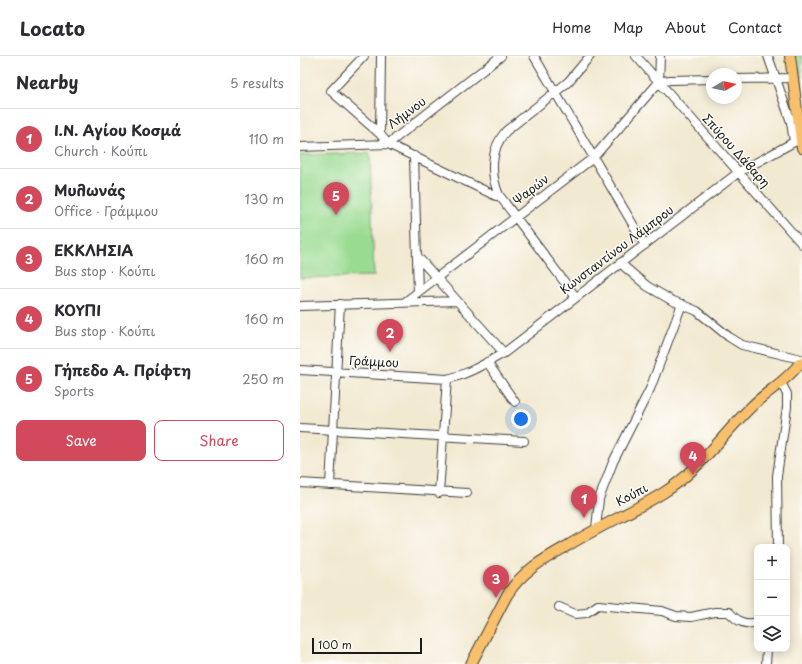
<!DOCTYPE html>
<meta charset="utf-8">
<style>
:root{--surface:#fff;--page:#f2f2f3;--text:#2b2b33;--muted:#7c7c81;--line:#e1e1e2;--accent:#d1495b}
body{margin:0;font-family:"Playpen Sans",sans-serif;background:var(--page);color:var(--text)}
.controls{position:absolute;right:12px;bottom:12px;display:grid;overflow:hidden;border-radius:8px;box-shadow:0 2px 10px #0003}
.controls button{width:36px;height:36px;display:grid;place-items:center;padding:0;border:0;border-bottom:1px solid var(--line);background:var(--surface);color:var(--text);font:20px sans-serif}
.compass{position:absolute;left:406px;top:12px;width:36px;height:36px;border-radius:50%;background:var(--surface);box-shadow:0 2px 10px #0003;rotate:81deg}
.scale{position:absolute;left:12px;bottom:10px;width:110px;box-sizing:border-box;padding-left:4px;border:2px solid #1c1c1c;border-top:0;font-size:11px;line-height:14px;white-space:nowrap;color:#1c1c1c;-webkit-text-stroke:3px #fdfcf7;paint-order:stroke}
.you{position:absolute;left:221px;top:363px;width:14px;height:14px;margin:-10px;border:3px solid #fff;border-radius:50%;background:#1a73e8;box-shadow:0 0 0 6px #1a73e833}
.badge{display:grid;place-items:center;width:26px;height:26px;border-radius:50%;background:var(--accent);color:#fff;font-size:13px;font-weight:700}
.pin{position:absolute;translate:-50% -33px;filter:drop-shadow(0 1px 2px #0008)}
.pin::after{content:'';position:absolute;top:21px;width:14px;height:12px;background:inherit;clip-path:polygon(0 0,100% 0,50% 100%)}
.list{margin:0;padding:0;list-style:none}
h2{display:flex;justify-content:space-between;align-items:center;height:52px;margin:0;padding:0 16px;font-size:17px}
h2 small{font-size:13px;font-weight:400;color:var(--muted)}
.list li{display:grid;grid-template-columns:26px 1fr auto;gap:12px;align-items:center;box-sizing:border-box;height:60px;padding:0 16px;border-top:1px solid var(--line)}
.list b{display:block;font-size:15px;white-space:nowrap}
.list p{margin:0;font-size:13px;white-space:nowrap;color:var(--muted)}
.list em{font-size:13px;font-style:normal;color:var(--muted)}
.actions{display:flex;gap:8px;padding:12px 16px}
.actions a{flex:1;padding:9px 0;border:1px solid var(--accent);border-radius:8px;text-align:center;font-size:14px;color:var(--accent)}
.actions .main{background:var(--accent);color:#fff}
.icon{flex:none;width:22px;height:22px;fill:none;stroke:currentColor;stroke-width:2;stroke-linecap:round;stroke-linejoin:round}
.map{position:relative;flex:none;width:502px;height:608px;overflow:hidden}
header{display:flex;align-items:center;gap:24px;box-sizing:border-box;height:56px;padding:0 20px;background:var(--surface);border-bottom:1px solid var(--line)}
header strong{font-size:19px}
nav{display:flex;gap:22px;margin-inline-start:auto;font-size:14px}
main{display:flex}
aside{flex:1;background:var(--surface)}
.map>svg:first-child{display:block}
.green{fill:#9adb92;stroke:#5b7c57}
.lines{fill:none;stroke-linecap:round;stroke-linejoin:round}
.minor-casing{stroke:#3c3b37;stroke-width:10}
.major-casing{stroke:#3c3b37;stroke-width:12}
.minor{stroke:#fff;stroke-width:8}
.major{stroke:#f8bf6c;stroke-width:10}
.labels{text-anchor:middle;stroke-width:3;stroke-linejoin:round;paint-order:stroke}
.street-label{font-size:12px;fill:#1c1c1c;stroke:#fdfcf7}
</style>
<header>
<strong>Locato</strong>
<nav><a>Home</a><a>Map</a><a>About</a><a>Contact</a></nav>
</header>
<main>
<aside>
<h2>Nearby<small>5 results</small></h2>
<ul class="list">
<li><span class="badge">1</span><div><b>Ι.Ν. Αγίου Κοσμά</b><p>Church · Κούπι</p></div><em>110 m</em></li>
<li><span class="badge">2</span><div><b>Μυλωνάς</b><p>Office · Γράμμου</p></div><em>130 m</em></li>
<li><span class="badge">3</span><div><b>ΕΚΚΛΗΣΙΑ</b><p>Bus stop · Κούπι</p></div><em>160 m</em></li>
<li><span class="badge">4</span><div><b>ΚΟΥΠΙ</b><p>Bus stop · Κούπι</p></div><em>160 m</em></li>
<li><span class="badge">5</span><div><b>Γήπεδο Α. Πρίφτη</b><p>Sports</p></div><em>250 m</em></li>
</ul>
<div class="actions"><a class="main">Save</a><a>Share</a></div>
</aside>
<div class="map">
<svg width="502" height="608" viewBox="0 0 502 608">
<rect width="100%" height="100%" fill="#fdfcf7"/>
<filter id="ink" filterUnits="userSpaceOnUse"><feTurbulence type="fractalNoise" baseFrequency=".025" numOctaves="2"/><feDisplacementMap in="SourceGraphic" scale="8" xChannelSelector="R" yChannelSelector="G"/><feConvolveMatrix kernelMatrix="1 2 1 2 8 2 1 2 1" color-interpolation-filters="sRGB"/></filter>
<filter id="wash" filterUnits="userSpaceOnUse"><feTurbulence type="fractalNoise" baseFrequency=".012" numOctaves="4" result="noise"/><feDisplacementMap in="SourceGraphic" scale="16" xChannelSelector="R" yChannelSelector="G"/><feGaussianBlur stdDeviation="0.9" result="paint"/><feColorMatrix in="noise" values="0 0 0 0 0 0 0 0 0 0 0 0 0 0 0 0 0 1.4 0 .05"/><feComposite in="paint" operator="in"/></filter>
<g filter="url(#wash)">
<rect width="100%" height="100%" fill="#f2e9d1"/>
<path class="green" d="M493,0H502V70Z
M70,97L74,220L0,222V99Z"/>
</g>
<g filter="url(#ink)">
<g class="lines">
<defs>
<path id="minor" d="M64,0L31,35L80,78
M81,0L80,78L88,88L196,140L199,139
M234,0L345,189
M336,0L359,26L370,24L412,23
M360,0L359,26L502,188
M468,0L491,66L494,86
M436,23L493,22
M88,88L201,0
M0,91L88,88
M114,100L118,236
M117,200L204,297
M320,207L347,230L371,244L397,255L429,281L442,289L501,303
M275,240L199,139C190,118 190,93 206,75L268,26L290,0
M105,246L293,102L359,26
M0,250L157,245
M187,306L215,346
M0,314L147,323C167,319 186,307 204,297L439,116L494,86L502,84
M0,372L224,385
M0,427L167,437
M30,429L40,248
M139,437L147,323
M296,473L299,443L313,406L350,333L382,248
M478,491L477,420L487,351V338L481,327
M259,551L275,558L286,557L298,549L362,555L376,560L391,561L415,556H429C437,565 445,570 457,566
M466,608L467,593"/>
<path id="major" d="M490,0L502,92
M171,608L207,539C222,515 244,503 267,490C298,471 332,456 363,437C399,415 421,380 451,351C467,335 487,325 500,307"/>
</defs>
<use href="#minor" class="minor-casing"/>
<use href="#major" class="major-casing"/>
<use href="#minor" class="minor"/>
<use href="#major" class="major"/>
</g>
</g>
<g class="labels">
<g class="street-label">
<text transform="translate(107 57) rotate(-37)" y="4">Λήμνου</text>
<text transform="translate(436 95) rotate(48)" y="4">Σπύρου Δάβαρη</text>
<text transform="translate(231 134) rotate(-37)" y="4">Ψαρών</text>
<text transform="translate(317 194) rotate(-37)" y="4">Κωνσταντίνου Λάμπρου</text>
<text transform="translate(74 306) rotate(3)" y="4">Γράμμου</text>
<text transform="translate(332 439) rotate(-28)" y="4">Κούπι</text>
</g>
</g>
</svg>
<div class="controls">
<button>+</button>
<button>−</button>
<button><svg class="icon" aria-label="layers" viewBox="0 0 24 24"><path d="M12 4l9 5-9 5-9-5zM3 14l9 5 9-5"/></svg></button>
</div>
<svg class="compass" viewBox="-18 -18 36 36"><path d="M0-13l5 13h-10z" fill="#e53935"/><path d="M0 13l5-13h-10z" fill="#7c7c81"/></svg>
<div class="scale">100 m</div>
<div class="you"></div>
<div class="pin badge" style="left:284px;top:462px">1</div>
<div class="pin badge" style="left:90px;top:296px">2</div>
<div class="pin badge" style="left:196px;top:542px">3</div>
<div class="pin badge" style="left:393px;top:419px">4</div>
<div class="pin badge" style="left:36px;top:159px">5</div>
</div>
</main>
